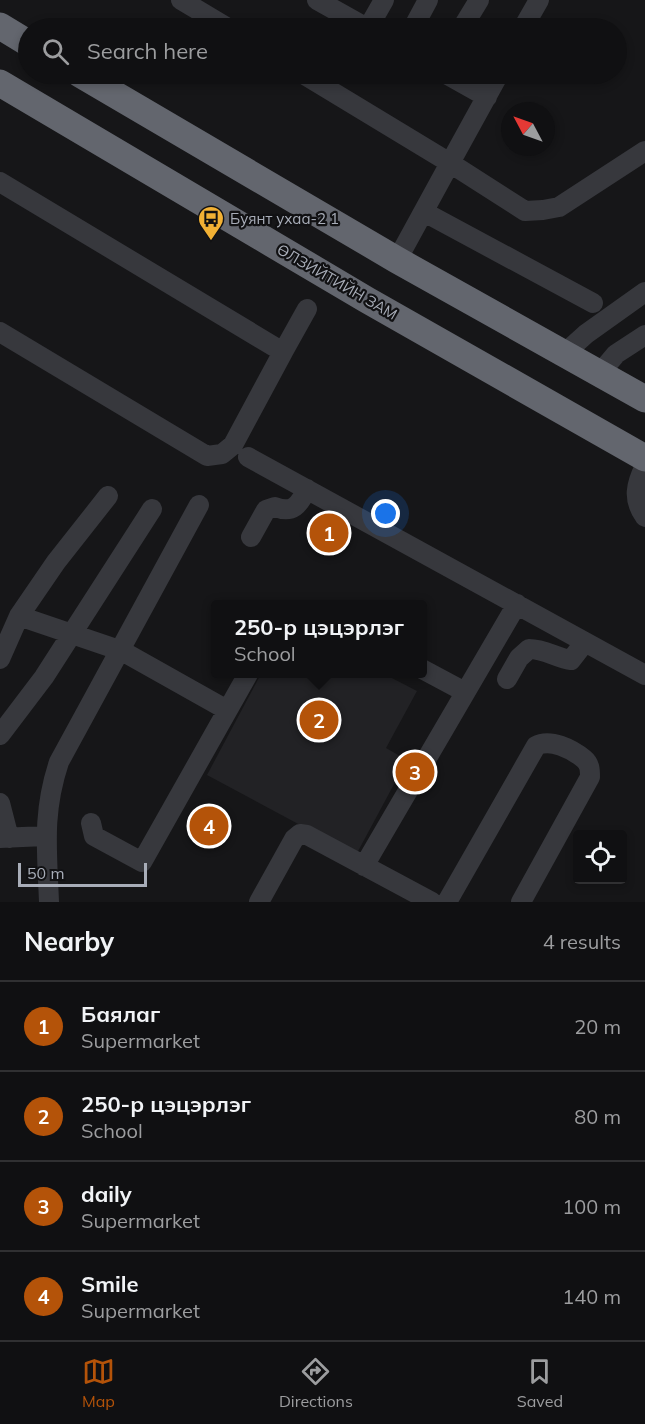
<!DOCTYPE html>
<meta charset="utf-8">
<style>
:root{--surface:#101012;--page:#19191b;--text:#f1f3f6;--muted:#9c9d9f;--line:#303032;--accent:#b45309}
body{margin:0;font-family:Mulish,sans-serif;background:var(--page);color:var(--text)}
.controls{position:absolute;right:18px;bottom:18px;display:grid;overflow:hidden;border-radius:6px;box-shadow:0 3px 9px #0003}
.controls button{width:54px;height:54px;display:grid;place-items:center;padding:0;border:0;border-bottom:2px solid var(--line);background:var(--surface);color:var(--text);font:30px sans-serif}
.compass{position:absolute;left:501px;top:102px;width:54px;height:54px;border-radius:50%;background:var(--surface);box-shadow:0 3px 9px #0003;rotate:311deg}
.scale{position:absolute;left:18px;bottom:15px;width:129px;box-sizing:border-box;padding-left:6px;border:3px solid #a8adb8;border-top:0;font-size:16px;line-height:21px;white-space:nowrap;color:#a8adb8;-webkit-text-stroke:4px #111113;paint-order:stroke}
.you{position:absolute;left:386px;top:514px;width:21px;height:21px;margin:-15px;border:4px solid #fff;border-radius:50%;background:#1a73e8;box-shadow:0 0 0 9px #1a73e833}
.badge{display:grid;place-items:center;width:39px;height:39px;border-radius:50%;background:var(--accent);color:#fff;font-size:20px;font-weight:700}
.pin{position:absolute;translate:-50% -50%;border:3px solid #fff;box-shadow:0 2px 6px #0006}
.popup{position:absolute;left:211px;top:600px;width:216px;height:78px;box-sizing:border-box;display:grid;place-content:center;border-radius:6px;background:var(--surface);filter:drop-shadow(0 2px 4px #0005);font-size:20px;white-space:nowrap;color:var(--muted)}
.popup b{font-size:22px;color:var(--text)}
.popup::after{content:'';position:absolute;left:50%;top:100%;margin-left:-12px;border:12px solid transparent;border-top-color:var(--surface)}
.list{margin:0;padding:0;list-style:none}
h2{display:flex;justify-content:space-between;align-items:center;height:78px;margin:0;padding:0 24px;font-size:26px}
h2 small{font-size:20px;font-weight:400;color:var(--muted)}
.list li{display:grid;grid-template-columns:39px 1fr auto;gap:18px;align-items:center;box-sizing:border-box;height:90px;padding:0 24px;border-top:2px solid var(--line)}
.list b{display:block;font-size:22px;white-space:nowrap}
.list p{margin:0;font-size:20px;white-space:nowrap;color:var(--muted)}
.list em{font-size:20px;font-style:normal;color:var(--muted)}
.icon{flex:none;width:33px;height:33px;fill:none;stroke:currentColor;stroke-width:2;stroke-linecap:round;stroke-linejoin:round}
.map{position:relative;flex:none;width:645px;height:902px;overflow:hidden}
.search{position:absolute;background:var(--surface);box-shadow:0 3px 9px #0003;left:18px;right:18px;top:18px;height:66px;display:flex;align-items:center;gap:15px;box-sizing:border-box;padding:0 21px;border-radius:33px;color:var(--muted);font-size:22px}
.sheet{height:438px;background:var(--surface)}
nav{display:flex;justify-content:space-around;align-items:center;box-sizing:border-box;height:84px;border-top:2px solid var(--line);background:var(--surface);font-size:16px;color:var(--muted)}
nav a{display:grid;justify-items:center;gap:3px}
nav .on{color:var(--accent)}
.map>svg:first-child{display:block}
.built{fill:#222225}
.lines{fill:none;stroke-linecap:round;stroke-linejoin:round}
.minor{stroke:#37383d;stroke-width:20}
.highway{stroke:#63666e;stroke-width:27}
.labels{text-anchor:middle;stroke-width:4.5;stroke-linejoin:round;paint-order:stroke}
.poi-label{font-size:15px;fill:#a8adb8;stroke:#111113;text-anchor:start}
.street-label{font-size:15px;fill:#a8adb8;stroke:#111113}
</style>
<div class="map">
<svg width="645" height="902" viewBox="0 0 645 902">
<rect width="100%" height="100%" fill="#161618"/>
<path class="built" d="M261,674H384L417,691L386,748L407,760L356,855L207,775Z"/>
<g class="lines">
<path class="minor" d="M181,0L228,28
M317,0L367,28
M368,28L384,0
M413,28L428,0
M462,28L479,0
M523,28L539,0
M303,74L450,163L397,260
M446,74L487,97
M499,74L450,163L525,211L543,210L559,207L645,151
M0,182L283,352L307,309
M424,212L593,303
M0,332L207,456L222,454L233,445L283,352
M565,353L586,334L645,292
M600,373L616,354L645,335
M248,457L645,675
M645,466C636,484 632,499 645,517
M251,537L266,510L275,507C293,514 299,505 307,489
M19,616L122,651L227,710
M0,659L19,616L56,562L108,496
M422,669L465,692
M507,679L519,658L529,649C545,649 556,658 571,660L585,642
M0,735L44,677L152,509
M0,803L9,838
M91,823L94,836L142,862L248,674
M0,838L45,836
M364,866L517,604
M49,902C47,850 42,813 59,762L199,505
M259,902L294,839L300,834L307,835L432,902
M447,902L536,746C550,738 572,749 584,759C590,764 590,770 590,777L521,902"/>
<path class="highway" d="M0,26L28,43
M80,74L397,260L645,399
M0,83L367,300L645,458"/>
</g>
<defs>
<symbol id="bus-pin" viewBox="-11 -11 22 30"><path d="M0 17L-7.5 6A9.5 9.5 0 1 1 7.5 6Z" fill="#f2b134" stroke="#111113"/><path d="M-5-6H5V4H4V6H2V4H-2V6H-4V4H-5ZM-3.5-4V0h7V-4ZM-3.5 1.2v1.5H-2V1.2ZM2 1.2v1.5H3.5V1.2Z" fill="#111"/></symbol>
</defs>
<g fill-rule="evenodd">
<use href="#bus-pin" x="196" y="204" width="30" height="40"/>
</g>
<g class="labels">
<g class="poi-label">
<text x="230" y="224">Буянт ухаа-2 1</text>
</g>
<g class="street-label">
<text transform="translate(337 282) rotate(30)" y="5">ӨЛЗИЙТИЙН ЗАМ</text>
</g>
</g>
</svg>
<div class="controls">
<button><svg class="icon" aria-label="locate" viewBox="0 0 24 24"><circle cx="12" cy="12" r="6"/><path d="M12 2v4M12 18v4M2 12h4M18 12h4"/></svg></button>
</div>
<svg class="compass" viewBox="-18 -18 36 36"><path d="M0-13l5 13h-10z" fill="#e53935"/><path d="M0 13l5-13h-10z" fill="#9c9d9f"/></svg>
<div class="scale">50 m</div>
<div class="you"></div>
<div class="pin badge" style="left:329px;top:533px">1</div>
<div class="pin badge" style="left:319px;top:720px">2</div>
<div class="popup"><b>250-р цэцэрлэг</b>School</div>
<div class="pin badge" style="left:415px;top:772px">3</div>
<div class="pin badge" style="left:209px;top:826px">4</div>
<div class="search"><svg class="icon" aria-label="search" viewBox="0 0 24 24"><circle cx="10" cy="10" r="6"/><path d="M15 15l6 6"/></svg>Search here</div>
</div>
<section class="sheet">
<h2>Nearby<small>4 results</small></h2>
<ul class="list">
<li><span class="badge">1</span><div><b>Баялаг</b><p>Supermarket</p></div><em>20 m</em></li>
<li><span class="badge">2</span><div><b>250-р цэцэрлэг</b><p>School</p></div><em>80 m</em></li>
<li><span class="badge">3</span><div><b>daily</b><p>Supermarket</p></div><em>100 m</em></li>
<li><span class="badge">4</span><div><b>Smile</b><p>Supermarket</p></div><em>140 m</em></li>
</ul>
</section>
<nav>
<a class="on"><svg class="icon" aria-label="map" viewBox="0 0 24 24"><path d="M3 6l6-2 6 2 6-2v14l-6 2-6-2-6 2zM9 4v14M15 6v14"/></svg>Map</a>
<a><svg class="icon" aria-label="directions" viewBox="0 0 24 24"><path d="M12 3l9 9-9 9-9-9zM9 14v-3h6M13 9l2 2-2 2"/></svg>Directions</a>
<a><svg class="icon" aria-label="saved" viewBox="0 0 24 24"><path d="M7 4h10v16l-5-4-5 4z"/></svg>Saved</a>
</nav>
